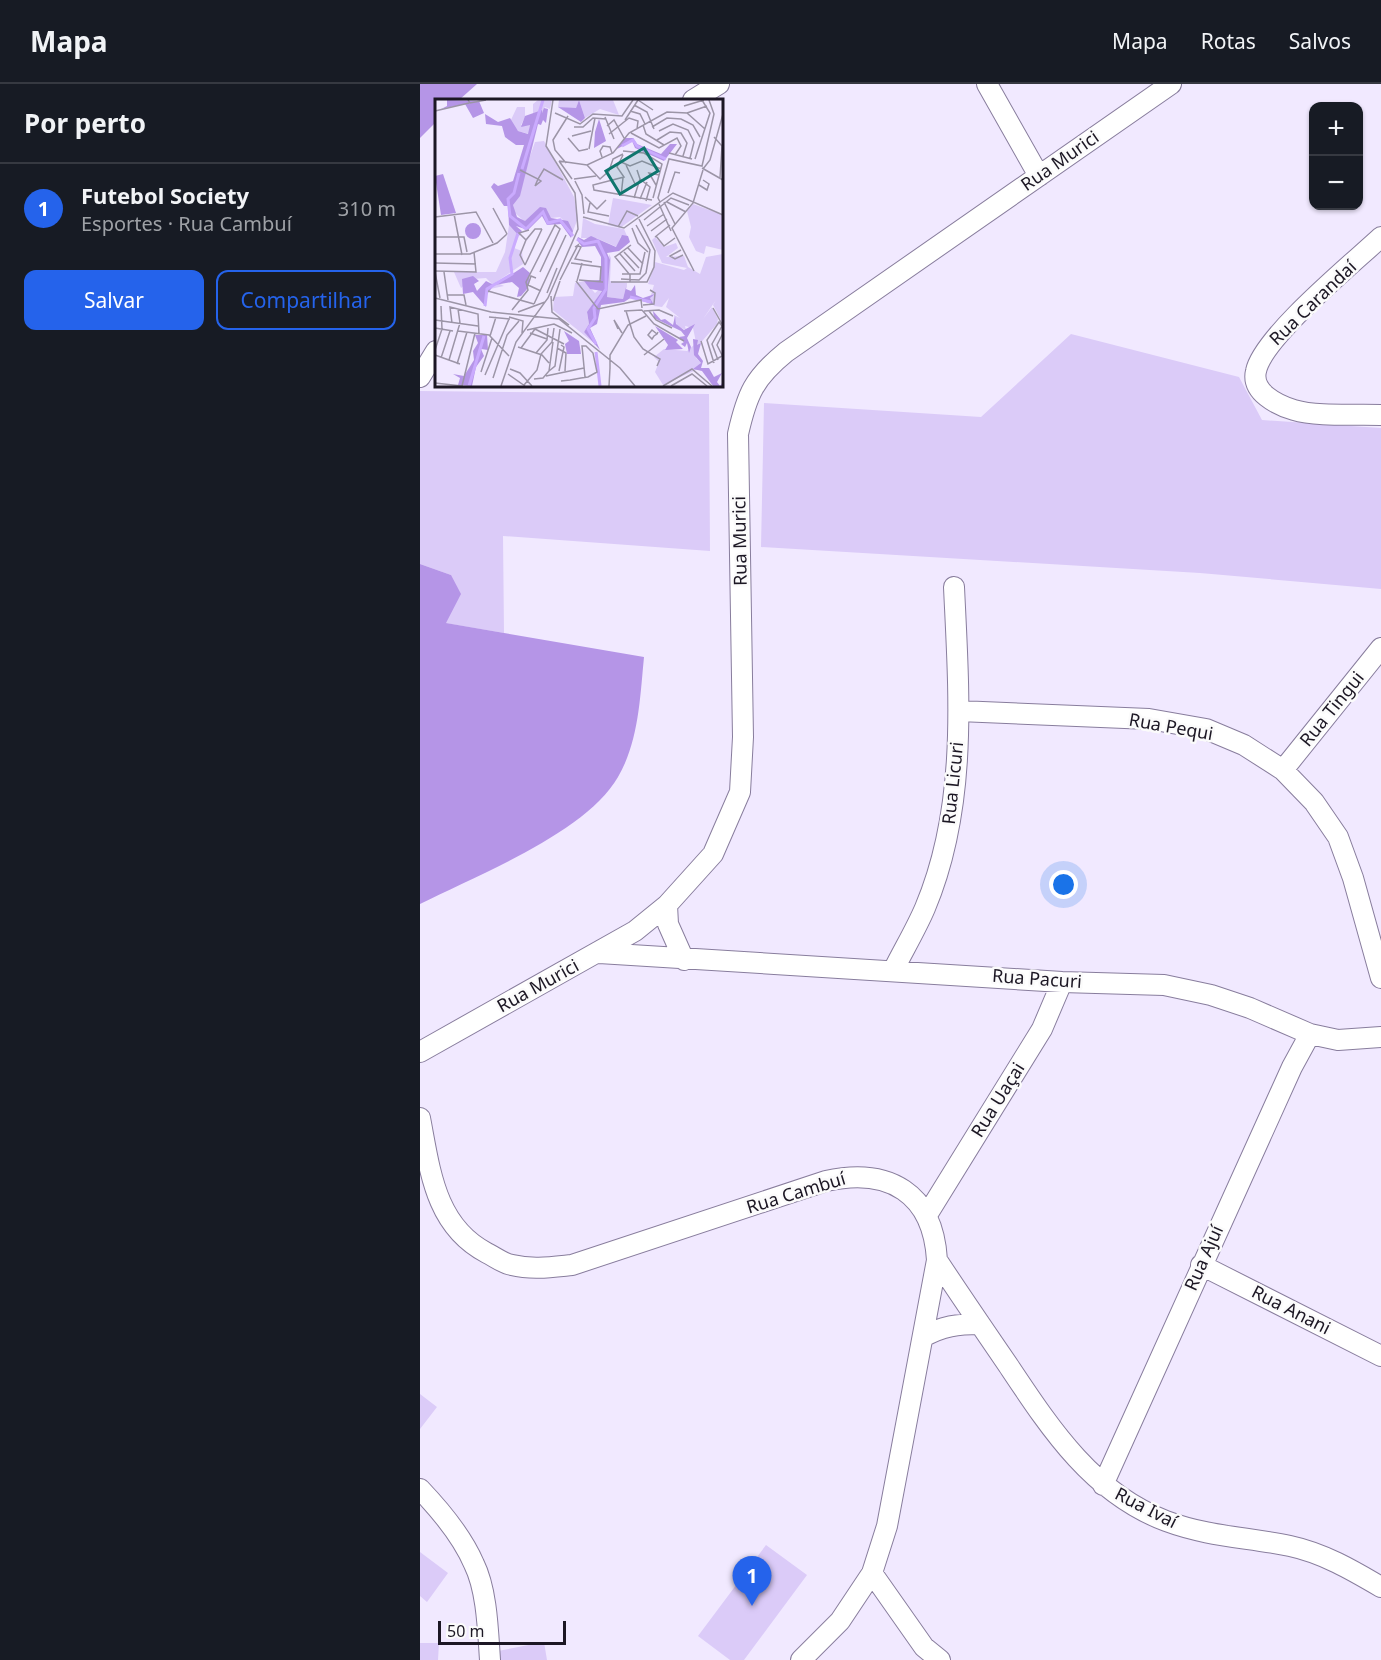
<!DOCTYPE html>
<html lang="pt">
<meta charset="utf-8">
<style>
:root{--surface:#171b24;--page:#20242c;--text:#f1f3f6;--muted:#9ea1a6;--line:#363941;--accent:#2563eb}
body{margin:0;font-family:"Noto Sans",sans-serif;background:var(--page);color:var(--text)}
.controls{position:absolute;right:18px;top:18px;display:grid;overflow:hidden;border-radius:12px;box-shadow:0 2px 4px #0004}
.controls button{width:54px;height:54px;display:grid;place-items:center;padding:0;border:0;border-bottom:2px solid var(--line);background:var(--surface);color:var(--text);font:30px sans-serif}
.scale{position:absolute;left:18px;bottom:15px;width:128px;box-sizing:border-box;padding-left:6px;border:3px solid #1c1724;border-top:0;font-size:16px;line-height:21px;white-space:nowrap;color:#1c1724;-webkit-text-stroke:4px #fbfbfb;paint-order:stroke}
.you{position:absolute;left:644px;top:801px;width:21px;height:21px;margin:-15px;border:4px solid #fff;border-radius:50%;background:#1a73e8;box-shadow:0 0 0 9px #1a73e833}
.badge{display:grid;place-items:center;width:39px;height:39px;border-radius:50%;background:var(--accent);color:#fff;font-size:20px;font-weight:700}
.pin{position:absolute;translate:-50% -50px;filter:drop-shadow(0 2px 3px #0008)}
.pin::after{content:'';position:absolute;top:32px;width:21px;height:18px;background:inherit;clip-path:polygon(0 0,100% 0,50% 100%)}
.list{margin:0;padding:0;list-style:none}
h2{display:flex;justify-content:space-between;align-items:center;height:78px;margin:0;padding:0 24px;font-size:26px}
h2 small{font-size:20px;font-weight:400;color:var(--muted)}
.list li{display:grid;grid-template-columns:39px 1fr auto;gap:18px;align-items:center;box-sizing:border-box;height:90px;padding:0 24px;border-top:2px solid var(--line)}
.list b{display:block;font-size:22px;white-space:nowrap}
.list p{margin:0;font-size:20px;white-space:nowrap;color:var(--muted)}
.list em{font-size:20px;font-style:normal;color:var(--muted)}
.actions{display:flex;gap:12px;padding:18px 24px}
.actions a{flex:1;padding:14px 0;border:2px solid var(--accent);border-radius:12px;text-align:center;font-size:21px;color:var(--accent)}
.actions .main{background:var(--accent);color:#fff}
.map{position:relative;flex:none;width:961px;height:1576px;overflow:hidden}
header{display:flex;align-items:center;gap:36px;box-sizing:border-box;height:84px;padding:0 30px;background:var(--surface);border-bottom:2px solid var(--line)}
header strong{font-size:28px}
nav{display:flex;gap:33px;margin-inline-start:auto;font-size:21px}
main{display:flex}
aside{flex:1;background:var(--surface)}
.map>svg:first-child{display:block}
.green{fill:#dbcbf8}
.forest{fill:#b595e7}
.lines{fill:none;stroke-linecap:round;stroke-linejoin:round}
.minor-casing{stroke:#887d9d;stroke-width:22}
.minor{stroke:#fff;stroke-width:20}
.labels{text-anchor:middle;stroke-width:5;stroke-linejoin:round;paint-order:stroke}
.street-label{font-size:18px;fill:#1c1724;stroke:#fbfbfb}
.inset-river{fill:none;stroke:#caabfe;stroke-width:3}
.inset-road{fill:none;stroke:#9c95a7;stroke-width:1.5}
.view{fill:#0f766e;fill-opacity:0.15;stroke:#0f766e;stroke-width:3}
.inset-edge{fill:none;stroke:#1c1724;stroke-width:3}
</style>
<header>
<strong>Mapa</strong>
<nav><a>Mapa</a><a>Rotas</a><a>Salvos</a></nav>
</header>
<main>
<aside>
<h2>Por perto<small></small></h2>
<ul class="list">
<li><span class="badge">1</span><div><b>Futebol Society</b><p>Esportes · Rua Cambuí</p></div><em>310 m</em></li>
</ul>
<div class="actions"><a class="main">Salvar</a><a>Compartilhar</a></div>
</aside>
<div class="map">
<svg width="961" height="1576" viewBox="0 0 961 1576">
<rect width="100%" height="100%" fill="#f1e9ff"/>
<path class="green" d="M651,250L819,293L842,336L961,344V505L780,489L341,463L344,319L561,333Z
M0,307L289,310L290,467L83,452L84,549L25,539L31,491L0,480Z
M0,1310L17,1323L0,1345Z
M346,1461L387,1491L324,1576H310L278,1552Z
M0,1468L28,1489L7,1518L0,1512Z
M124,1558L127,1576H80L78,1567Z
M0,1559H19L18,1576H0Z"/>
<path class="forest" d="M0,0H57L39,16H16V38L0,54Z
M0,480L31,491L41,510L26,539L224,573C220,613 219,657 198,693C166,749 57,791 0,820Z"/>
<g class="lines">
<defs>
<path id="minor" d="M567,0L619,92
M273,16L299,0
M961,153C932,180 843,253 836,287C831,308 857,321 874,326C897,333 935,330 961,331
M0,293L16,267
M539,627L729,635L786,645L824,661L863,686L894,718L918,753L933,794L961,894
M863,686L961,564
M247,821L248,840L264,876
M179,869L642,898L744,901L791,911L830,924L890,950L918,956L961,953
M474,885C484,865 496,845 505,824C548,722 539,610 534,503
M0,968L215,847L247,821L293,770L320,708L323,653L318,350C327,310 334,294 366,268L751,0
M0,1034C10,1086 15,1142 67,1169C75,1173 84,1180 92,1181C112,1186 132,1183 152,1181L406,1097C469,1083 513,1109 517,1176L467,1442L452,1489L420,1537L381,1576
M507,1131L622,945L642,898
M517,1176C540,1211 564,1246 588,1281C630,1344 672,1409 746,1437C789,1453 827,1453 870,1462C903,1469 932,1486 961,1503
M781,1181L961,1272
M503,1253C522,1242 538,1240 560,1240
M683,1401L872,983L890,950
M0,1405C21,1427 42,1452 54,1480C67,1506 68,1547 70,1576
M452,1489L504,1563L520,1576"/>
</defs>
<use href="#minor" class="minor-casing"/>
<use href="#minor" class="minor"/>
</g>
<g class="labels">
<g class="street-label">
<text transform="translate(640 77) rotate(-35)" y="6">Rua Murici</text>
<text transform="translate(893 219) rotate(-44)" y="6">Rua Carandaí</text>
<text transform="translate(320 457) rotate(-91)" y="6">Rua Murici</text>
<text transform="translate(912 625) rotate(-51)" y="6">Rua Tingui</text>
<text transform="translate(751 643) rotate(10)" y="6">Rua Pequi</text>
<text transform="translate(533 699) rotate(-84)" y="6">Rua Licuri</text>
<text transform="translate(617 895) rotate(4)" y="6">Rua Pacuri</text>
<text transform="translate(118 902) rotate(-29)" y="6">Rua Murici</text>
<text transform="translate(578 1016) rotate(-58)" y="6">Rua Uaçai</text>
<text transform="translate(376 1109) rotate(-17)" y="6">Rua Cambuí</text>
<text transform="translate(784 1174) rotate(-66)" y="6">Rua Ajuí</text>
<text transform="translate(871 1226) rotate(27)" y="6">Rua Anani</text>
<text transform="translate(726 1424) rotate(27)" y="6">Rua Ivaí</text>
</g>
</g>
<g transform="translate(15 15)">
<rect width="288" height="288" fill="#f1e9ff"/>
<path d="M103,1H117L115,10L110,8L107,14L90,18L86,26H95L94,35L83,32L75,23L82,8H90V17L98,16V5ZM124,1H178L184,16L165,10L150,19L144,1L141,9H132L123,8ZM109,42L139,98L143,119L138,132L125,118L116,119L104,111L90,123L79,113L78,106L100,43ZM178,99L217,106L185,129L173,126ZM258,105L288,116V151L271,147L269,155L261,152L254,138L256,128L252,112ZM148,119L160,125L189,130L192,137H186L182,148L161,139H146ZM74,126L84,137L79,149L87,152L88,165L61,183L69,187L55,190L58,186L51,179L38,180L26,189L19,173H61L70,153ZM220,138L229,148L241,144L243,149L231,158L249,157L253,168L265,175L271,158L288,155V225L278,206L281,201L268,220L277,208L283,220L282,225L262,248L258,229L250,227L251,231L242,227L239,216L245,219L231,208L234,199L227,208L219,207L215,199L219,186L213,185L220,163L249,171L252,169L227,164L217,141ZM174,155L176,159L175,182L192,184L188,200L172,198ZM149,182L160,194L166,189L167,192L152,214L154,225L149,233L160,245L118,211L119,198L138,197L140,184ZM259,246L261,259L266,264L263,270L228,286L220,273L224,263L219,258L229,250L252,252Z" fill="#dbcbf8"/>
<path d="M12,1L44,2L49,14L38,19L30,5L6,10L12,7ZM144,1L150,19L146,23L123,8L141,9ZM109,9L113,10L111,24L108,21L106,26L103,25L85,97L78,106L82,118L90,122L105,108L111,109L116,119L133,122L138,132L136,139L126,125L112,126L107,117L93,131L81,127L87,132L84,137L74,126L73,107H69L56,88L59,84L63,87L78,82L89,46H81L70,38L67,27L51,25L50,15L63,23L75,19L83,32L93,35L95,26L86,28L90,17L107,11V14ZM164,20L171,42L159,49L160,33ZM189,39H198L202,45L226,55L235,45H242L229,62L200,49L197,42L182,50ZM8,75L21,114L6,116L0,77ZM30 132a8 8 0 1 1 16 0a8 8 0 1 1-16 0ZM187,136L193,137L195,143L184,152L172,154L175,161L172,198L188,200L192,184L191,190L196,192L200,186L201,196L208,199L220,195L215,199L219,206L197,198L189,203L166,206L162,225L155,229L165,251L149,233L154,225L152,213L167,192L155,190L149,182L166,181V158L160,147L147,148L142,141L143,138L149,141L156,137L181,148ZM88,168L95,174L93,189L86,197L82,198L84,189L77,183L60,186ZM38,177L44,182L39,185L42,192L51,182L59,186L50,198L51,208L38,193L28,195L27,180ZM218,212L226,221L230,220L238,226L240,217L241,225L249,231L260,225L252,239L256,248L254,254L252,244L250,248L246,245L249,243L244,238L250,237L246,232L219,219ZM220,227L243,241L241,243L248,250L230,251L233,246ZM129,232L144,242L146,255H132L130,245L134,242ZM40,236H52L53,251L46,250L49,257L41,268L37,287L23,286L25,279L18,275L29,277L39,261L38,252L43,244ZM258,240L263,241L262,246L266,244L263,255L268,262L266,269H274L279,278L287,274L282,283L285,287L288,283V287H278L267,272L258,270L266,264L259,256Z" fill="#b595e7"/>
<path class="inset-river" d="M187,47L198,41L202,47L231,60M87,70L108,1M84,74L79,94L73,100L75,117L91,130L108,113L113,124L125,121L138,137M142,140L149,145L163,142L171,159V190L159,209L160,219L153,230L161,245M195,198L216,203M50,207L52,190L77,175L75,159L83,134M161,253L165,287M34,287L49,237"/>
<path class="inset-road" d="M33,1L35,4L51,1M203,1L218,11M199,6L212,13L219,30M249,7L269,1M0,12L34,4M195,12L205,15L210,25M120,14L145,25L158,15L187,17L198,1M252,14L272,7M170,18L179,40M190,21L203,1M208,26L211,35L229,46M172,27L179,21L189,39M139,28H148L158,19L171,20M217,28L232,19L246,20L258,26L265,38M224,32L238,25L253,31L259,43L255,59M196,34L224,49L242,39L246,47L240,56M174,35L194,19L203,22L202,30M137,37L156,32M279,38L287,47L285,79M133,39L144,52L153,50M222,41L235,33L246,34L252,44L248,57M154,50L160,19M188,52L209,54L227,65L218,99M234,54L257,60M188,56L182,68L189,78L158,86L159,91L217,101M167,58L165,52L168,47L175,48L177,54M260,60L275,14L267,1M124,62L152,66L178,54L194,34L232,13L252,14L270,30M124,62L137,80M186,63L195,67L207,62L226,70M131,64L120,51L118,41L133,17M152,66L165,80L174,72L178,60L188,55M191,66L201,87M267,69L288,81M268,70L275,61L288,15M85,71L103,80L100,87M139,80L161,77M205,80L215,88L211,102M140,82L147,96L149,115M221,86L214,74L224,76M264,86L272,91L274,85L268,81M100,87L106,82L103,80L109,70L128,81M233,94L240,73L245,74M186,97L188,79M150,98L162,110L171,101M199,99L205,80L202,71M205,100L212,83M225,103L238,94L288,116M229,103L240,125M232,103L251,113M155,104L153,113L174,117M224,105L236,132M58,109L72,135M19,115L27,156M0,118L41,113L58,144M148,118L189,129L225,103L223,99L234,60L267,67L279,15L274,1M209,121L236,99L254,106M212,127L229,115M183,128L192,112L203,117M197,129L203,144L213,153M216,132L232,120M221,137L229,147L240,139M0,138H29L32,153M220,138L235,126M91,141L84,134L94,131M143,147L146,148L140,160L157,163M193,149L208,165M246,151L235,157L240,160L248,156M189,153L204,169M0,155H35L62,144L72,135M185,155L200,172M0,164L41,165M136,164L166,168L165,183M90,166L85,156L91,141L100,130H107M90,166L107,130M0,172L41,173L39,153M259,172L237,129L258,104L268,71M0,173L5,199M9,173L13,201M187,175H205L210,153M101,179L96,177L93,186L106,192M186,180L204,181L211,174L215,151L201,126M125,181L143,146L140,148M144,181L168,183M141,182L163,210L206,201L207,209M142,182L147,164M176,183H212L219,168L220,152L204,120M195,183V176L180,158L196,146M53,192L99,205M112,194L122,169M12,196H29L31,206M116,197L117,213L134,226M0,199L56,213L124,220L185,269L200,287M118,202L125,182M99,205L131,136M208,206L219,205L220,194L215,191M278,209L287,225M77,211L93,191L91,183L120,126L125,130L105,173M207,211L219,225L249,242M189,212L207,211M191,212L199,238L208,250L225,260L222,267M209,212L224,211L238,217M214,212L221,221L237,229M83,213L110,203M54,218L75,220M74,218L88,222L87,234M0,221L43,227M17,224L15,208L43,215L44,235M0,229L18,232M100,230L129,245M183,230L179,221L187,234M92,231L119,225L137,234M23,232L54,236L74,257M95,234L112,240M288,234L282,246L288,258M222,235L217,231L213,236L217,240L219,237L222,235L223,233M55,237L61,218M266,242L273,265L287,257M83,248L107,256L114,264M86,249L100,230M122,249L131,254L130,272M0,251L7,230L6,207M101,254L112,241L113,229M0,256L25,265M209,256L229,240M6,259L15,232M14,261L25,224L23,210M279,264L272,241L284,223L287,227L277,245L283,261M22,265L32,233M75,270L85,274L97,287M175,270V256L193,226L211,217M114,272L120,267L125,230M124,272L129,248L126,246M46,273L57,239M73,275L90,287M50,276L74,220M111,277L149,269M58,279L72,236L84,222M99,280L108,279L114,272L118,243M126,282L135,281L146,279L153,278L162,273L158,254L151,247H147L150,278M0,284L27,287M89,286L102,271L106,255L117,243L119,229M27,287L40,234M66,287L81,243L113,199L143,130L140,94L111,47L118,1M174,287L175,269M228,287L257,270L277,287M236,287L257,275L272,287"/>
<path class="view" d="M209,49L223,72L185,95L171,72Z"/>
<rect width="288" height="288" class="inset-edge"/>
</g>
</svg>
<div class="controls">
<button>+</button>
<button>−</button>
</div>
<div class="scale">50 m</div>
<div class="you"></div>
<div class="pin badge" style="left:332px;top:1522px">1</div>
</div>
</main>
